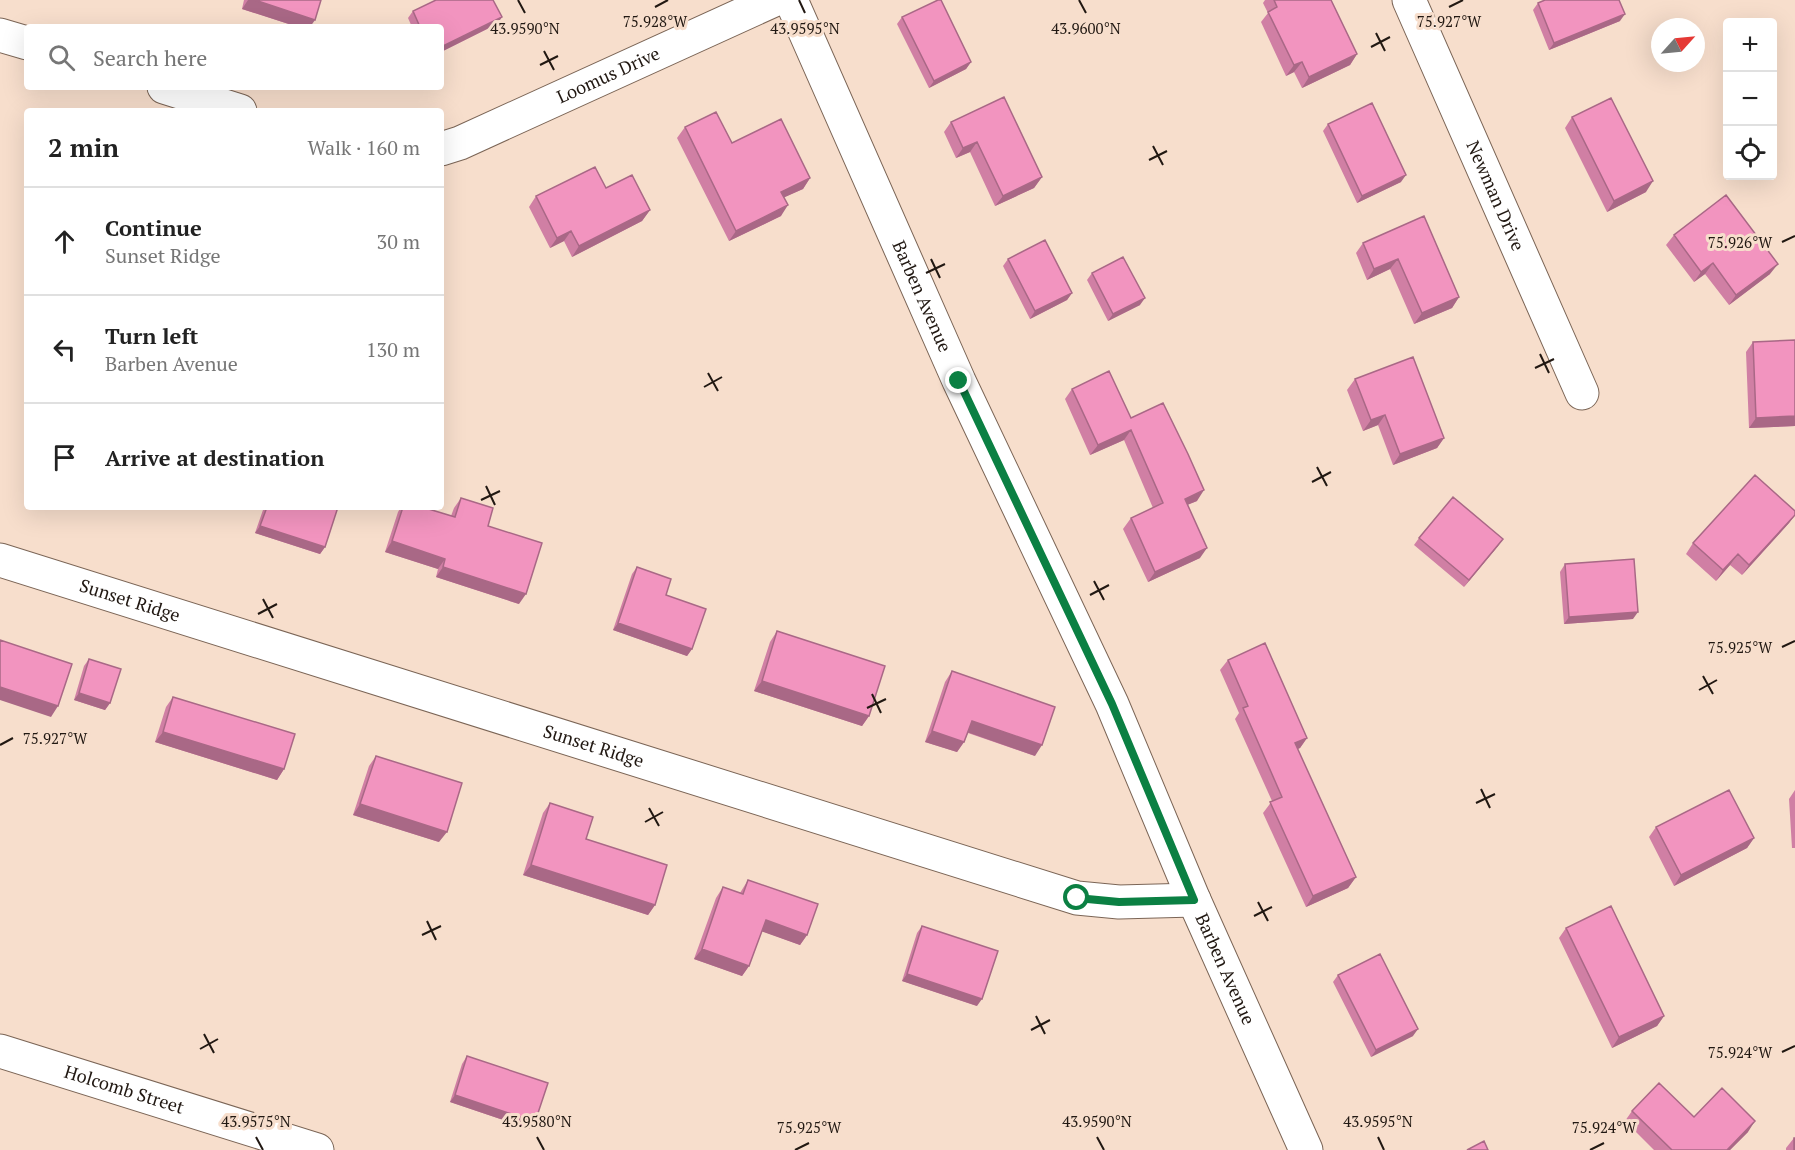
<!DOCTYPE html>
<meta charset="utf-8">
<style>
:root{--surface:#fff;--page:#f6f6f6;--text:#222;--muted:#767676;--line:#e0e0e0}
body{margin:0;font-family:"PT Serif",serif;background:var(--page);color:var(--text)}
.controls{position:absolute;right:18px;top:18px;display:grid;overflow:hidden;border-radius:6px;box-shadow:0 6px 24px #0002}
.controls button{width:54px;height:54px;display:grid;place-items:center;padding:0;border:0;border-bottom:2px solid var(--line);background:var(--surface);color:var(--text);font:30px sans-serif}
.compass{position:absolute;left:1651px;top:18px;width:54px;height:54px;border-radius:50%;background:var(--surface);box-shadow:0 6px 24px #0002;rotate:63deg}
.stop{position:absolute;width:18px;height:18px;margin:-14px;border:4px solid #0b8043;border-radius:50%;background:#fff}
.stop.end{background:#0b8043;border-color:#fff;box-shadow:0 2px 6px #0008}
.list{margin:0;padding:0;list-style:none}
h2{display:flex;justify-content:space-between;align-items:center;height:78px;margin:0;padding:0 24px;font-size:26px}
h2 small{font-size:20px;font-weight:400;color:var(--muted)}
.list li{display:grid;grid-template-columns:39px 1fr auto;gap:18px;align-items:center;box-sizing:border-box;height:108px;padding:0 24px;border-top:2px solid var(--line)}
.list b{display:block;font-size:22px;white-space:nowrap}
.list p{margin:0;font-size:20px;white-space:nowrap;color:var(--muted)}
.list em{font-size:20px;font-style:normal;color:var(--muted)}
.icon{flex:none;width:33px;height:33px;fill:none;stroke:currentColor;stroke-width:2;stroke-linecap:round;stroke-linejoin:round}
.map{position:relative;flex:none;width:1795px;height:1150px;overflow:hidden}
.search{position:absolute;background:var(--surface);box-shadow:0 6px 24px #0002;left:24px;top:24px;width:420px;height:66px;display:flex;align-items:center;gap:15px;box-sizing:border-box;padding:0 21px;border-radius:6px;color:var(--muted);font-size:22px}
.panel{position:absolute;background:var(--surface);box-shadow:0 6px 24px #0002;left:24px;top:108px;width:420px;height:402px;border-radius:6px}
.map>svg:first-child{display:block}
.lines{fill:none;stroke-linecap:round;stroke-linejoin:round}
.street-casing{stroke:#7b6556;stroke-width:35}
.secondary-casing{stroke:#7b6556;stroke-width:35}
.street{stroke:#fff;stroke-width:33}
.secondary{stroke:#fff;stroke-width:33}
.wall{fill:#d07fa4}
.shaded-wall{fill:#a96886}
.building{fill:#f294bf;stroke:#a96886;stroke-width:1.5}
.route{stroke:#0b8043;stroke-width:8}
.ticks{fill:none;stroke:#211812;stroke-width:2}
.labels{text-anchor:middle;stroke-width:6;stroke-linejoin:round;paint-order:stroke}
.street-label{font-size:18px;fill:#211812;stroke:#f7decc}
.ticks-label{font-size:15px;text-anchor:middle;fill:#211812;stroke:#f7decc;stroke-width:6;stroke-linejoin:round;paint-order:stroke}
</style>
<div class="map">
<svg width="1795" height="1150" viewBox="0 0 1795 1150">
<rect width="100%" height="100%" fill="#f7decc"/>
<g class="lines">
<defs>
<g id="street">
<path id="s1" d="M1409,0L1582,393"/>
<path d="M0,35L27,43"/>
<path d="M164,87L240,111"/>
<path id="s2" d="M441,149L460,143L774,0"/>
<path id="s3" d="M0,560L1077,898L1119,902L1194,900"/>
<path id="s4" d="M0,1051L317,1150"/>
</g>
<g id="secondary">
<path id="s5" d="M791,0L959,381L1112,704L1194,900L1306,1150"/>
</g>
</defs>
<use href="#street" class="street-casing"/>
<use href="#secondary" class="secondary-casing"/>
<use href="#street" class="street"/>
<use href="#secondary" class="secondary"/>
</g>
<path class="wall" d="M244,0H321L310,27H298L242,9Z
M1265,0H1331L1357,54L1350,65L1302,88L1294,72L1286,76L1261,22L1268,13L1263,3Z
M1538,3L1620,21L1549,50L1533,10Z
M413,11L502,17L497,24L441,52V27H412L408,18Z
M902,17L971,62L966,69L929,88L897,24Z
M1572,117L1646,192L1607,212L1565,128Z
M951,122L1042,177L1034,188L995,206L970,152L956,158L944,132Z
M1328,124L1401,182L1357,203L1323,131Z
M685,127L732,143L810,178L803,189L784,197L781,216L729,241L677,138Z
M606,188L650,210L642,221L572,257L564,241L550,248L529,207L536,196Z
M1424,216L1459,297L1452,308L1414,324L1390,269L1367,280L1356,253L1363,243Z
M1674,235L1770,274L1729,305L1705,274L1694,282L1666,245Z
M1008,259L1072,293L1067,300L1030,319L1003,266Z
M1092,273L1140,305L1108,321L1087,280Z
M1795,340V426L1749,428L1746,352L1753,342Z
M1355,379L1444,438L1437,448L1393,465L1378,425L1363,431L1347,390Z
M1072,389L1131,418L1197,501L1187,505L1200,558L1148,582L1123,529L1131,518L1153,508L1124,440L1090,455L1065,399Z
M461,498L488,526L519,604L436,577L438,569L385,552L398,512L401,507H422L451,516L454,508Z
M264,507H338L325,547L320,554L255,533Z
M1795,515L1789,523L1742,575L1730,565L1716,581L1686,554L1693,543Z
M1419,538L1498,546L1464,587L1414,545Z
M1565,564L1633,619L1564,624L1560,572Z
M637,567L692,649L687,656L613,630L632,574Z
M777,631L869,716L862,726L754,691L770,642Z
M89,659L110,703L105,710L74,700L84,666Z
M1228,660L1307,738L1300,748L1297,749L1356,877L1348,888L1306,907L1263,813L1272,801L1235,719L1239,713L1220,670Z
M952,671L1035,756L968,733L964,742L957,752L925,742L945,682Z
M173,697L284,769L277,780L155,742L166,707Z
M376,756L439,842L353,815L369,766Z
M1795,790V848H1792L1789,799Z
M550,803L586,839L655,905L648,915L523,875L543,813Z
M1656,827L1754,838L1747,848L1674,886L1649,837Z
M748,880L807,935L800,945L762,931L749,966L742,976L694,959L716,898L723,887L740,893Z
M922,926L977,1006L902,981L917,933Z
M1566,928L1664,1016L1657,1026L1612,1048L1559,938Z
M1338,975L1413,1036L1371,1057L1333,982Z
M467,1056L530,1129L450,1102L462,1064Z
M1632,1111L1694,1117L1748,1132L1730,1150H1654L1625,1121Z
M1794,1138L1795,1150H1786V1148Z"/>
<path class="shaded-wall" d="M248,0H255L315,20L310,27H298L242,9Z
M1625,14L1620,21L1549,50L1554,43Z
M502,17L497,24L441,52V47Z
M1357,54L1350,65L1302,88L1309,77Z
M971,62L966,69L929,88L934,81Z
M1302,62L1294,72L1286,76L1294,65Z
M977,142L970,152L956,158L963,148Z
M1406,175L1401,182L1357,203L1362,196Z
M1042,177L1034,188L995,206L1003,196Z
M810,178L803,189L774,202L781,192Z
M1653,181L1646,192L1607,212L1614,201Z
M788,205L781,216L729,241L736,231Z
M650,210L642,221L572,257L579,246Z
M571,231L564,241L550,248L557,238Z
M1398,259L1390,269L1367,280L1374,269Z
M1713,263L1705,274L1694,282L1701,272Z
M1778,264L1770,274L1729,305L1736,295Z
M1072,293L1067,300L1030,319L1035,311Z
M1459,297L1452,308L1414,324L1422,313Z
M1145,298L1140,305L1108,321L1113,314Z
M1385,415L1378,425L1363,431L1371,420Z
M1795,416V426L1749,428L1756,418Z
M1131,430L1124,440L1090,455L1098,445Z
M1444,438L1437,448L1393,465L1400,454Z
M1204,490L1197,501L1177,509L1185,499Z
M1795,515L1789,523L1742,575L1749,565Z
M260,526L325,547L320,554L255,533Z
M1503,539L1498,546L1464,587L1469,580Z
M392,541L445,559L438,569L385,552Z
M1207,548L1200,558L1148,582L1155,572Z
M1738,554L1730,565L1716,581L1723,570Z
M443,567L526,594L519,604L436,577Z
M1638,612L1633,619L1564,624L1569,617Z
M618,623L692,649L687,656L613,630Z
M762,681L869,716L862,726L754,691Z
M0,687L58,706L51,717L0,700Z
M79,693L110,703L105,710L74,700Z
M972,721L1042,745L1035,756L964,731Z
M932,731L964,742L957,752L925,742Z
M163,732L284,769L277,780L155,742Z
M1307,738L1300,748L1287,754L1295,743Z
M360,804L447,832L439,842L353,815Z
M1754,838L1747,848L1674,886L1681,875Z
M531,865L655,905L648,915L523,875Z
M1356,877L1348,888L1306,907L1313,896Z
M766,920L807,935L800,945L758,930Z
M702,949L749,966L742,976L694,959Z
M907,974L982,999L977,1006L902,981Z
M1664,1016L1657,1026L1612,1048L1619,1037Z
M1418,1029L1413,1036L1371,1057L1376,1050Z
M455,1095L535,1122L530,1129L450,1102Z
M1755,1121L1748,1132L1730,1150H1727Z"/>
<path class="building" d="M255,0H321L315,20Z
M436,0H493L502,17L441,47V27H420L413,11Z
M938,0H941L971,62L934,81L902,17Z
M1274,0H1331L1357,54L1309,77L1302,62L1294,65L1268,12L1277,7Z
M1545,0H1619L1625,14L1554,43L1538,3Z
M1004,97L1042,177L1003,196L977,142L963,148L951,122Z
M1611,98L1653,181L1614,201L1572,117Z
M1372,103L1406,175L1362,196L1328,124Z
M716,112L732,143L781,119L810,178L781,192L788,205L736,231L685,127Z
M595,167L606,188L632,175L650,210L579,246L571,231L557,238L536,196Z
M1726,195L1778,264L1736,295L1713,263L1701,272L1674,235Z
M1424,216L1459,297L1422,313L1398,259L1374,269L1363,243Z
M1045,240L1072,293L1035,311L1008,259Z
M1123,257L1145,298L1113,314L1092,273Z
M1795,340V416L1756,418L1753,342Z
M1413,357L1444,438L1400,454L1385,415L1371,420L1355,379Z
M1109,371L1131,418L1163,403L1188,454L1204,490L1185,499L1207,548L1155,572L1131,518L1163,503L1131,430L1098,445L1072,389Z
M1755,475L1795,511V515L1749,565L1738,554L1723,570L1693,543Z
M1453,497L1503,539L1469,580L1419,538Z
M461,498L493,508L488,526L542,543L526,594L443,567L445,559L392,541L403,507H422L455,517Z
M267,507H338L325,547L260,526Z
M1634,559L1638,612L1569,617L1565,564Z
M637,567L671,579L666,595L706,609L692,649L618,623Z
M777,631L885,666L869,716L762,681Z
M0,640L72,664L58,706L0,687Z
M1265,643L1307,738L1295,743L1356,877L1313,896L1270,802L1282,797L1243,708L1248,706L1228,660Z
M89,659L121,669L110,703L79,693Z
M952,671L1055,707L1042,745L972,721L964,742L932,731Z
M173,697L295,734L284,769L163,732Z
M376,756L462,783L447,832L360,804Z
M1729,790L1754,838L1681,875L1656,827Z
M550,803L593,817L586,839L667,865L655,905L531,865Z
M748,880L818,904L807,935L766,920L749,966L702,949L723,887L743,894Z
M1611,906L1664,1016L1619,1037L1566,928Z
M922,926L998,951L982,999L907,974Z
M1380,954L1418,1029L1376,1050L1338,975Z
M467,1056L548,1083L535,1122L455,1095Z
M1659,1083L1694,1117L1722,1088L1755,1121L1727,1150H1672L1632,1111Z
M1794,1138H1795V1150H1794Z
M1484,1141L1488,1150H1467Z"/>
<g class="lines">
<path class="route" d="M959,381L1112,704L1194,900L1119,902L1077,898"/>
</g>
<path class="ticks" d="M518,0L525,13M799,0L805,13M1079,0L1086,13M655,7L668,0M1449,7L1463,0M1376,33L1385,51M1371,47L1390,37M544,51L554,70M540,65L558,56M1153,146L1163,165M1149,160L1167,151M1782,242L1795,236M931,259L940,278M926,273L945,264M1540,354L1549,373M1535,368L1554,359M708,373L718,391M704,387L722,377M1317,467L1327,486M1312,482L1331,472M486,486L495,505M481,500L500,491M1094,581L1104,600M1090,595L1109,585M263,599L273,618M258,614L277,604M1782,647L1795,641M1703,676L1713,694M1699,690L1717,680M872,694L881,713M867,708L886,699M0,745L13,738M1481,789L1490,808M1476,803L1495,794M649,808L659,826M645,822L663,812M1258,902L1268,921M1254,916L1272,907M427,921L436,940M422,935L441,926M1036,1016L1045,1034M1031,1030L1050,1020M204,1034L214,1053M200,1049L218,1039M1782,1052L1795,1046M256,1137L263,1150M537,1137L544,1150M1097,1137L1104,1150M1378,1137L1384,1150M795,1150L809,1143M1590,1150L1604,1143"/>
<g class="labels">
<g class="street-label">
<text dy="6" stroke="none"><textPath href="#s2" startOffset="183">Loomus Drive</textPath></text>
<text dy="6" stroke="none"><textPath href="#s1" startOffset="214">Newman Drive</textPath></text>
<text dy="6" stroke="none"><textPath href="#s5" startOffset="324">Barben Avenue</textPath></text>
<text dy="6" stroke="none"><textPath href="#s3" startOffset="136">Sunset Ridge</textPath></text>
<text dy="6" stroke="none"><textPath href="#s3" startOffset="622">Sunset Ridge</textPath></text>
<text dy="6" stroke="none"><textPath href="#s5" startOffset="1062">Barben Avenue</textPath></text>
<text dy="6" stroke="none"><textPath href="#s4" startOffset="130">Holcomb Street</textPath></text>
</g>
</g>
<g class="ticks-label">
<text x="655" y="27">75.928°W</text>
<text x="1449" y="27">75.927°W</text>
<text x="525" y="34">43.9590°N</text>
<text x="805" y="34">43.9595°N</text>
<text x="1086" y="34">43.9600°N</text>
<text x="1740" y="248">75.926°W</text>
<text x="1740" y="653">75.925°W</text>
<text x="55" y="744">75.927°W</text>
<text x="1740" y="1058">75.924°W</text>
<text x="256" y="1127">43.9575°N</text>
<text x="537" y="1127">43.9580°N</text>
<text x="1097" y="1127">43.9590°N</text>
<text x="1378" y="1127">43.9595°N</text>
<text x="809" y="1133">75.925°W</text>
<text x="1604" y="1133">75.924°W</text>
</g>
</svg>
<div class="controls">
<button>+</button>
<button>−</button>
<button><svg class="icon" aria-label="locate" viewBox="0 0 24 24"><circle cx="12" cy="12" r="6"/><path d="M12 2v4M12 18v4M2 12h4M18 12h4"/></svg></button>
</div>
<svg class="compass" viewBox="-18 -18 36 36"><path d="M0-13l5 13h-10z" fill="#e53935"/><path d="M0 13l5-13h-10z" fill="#767676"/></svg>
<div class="stop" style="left:1077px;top:898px"></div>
<div class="stop end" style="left:959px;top:381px"></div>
<div class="search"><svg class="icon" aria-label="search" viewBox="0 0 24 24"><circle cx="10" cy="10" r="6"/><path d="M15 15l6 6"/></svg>Search here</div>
<section class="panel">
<h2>2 min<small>Walk · 160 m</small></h2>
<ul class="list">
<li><svg class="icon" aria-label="ahead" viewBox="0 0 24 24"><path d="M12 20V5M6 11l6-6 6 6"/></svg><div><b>Continue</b><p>Sunset Ridge</p></div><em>30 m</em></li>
<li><svg class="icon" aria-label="left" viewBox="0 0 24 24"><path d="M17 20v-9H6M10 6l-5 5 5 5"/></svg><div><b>Turn left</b><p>Barben Avenue</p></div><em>130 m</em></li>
<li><svg class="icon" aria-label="arrive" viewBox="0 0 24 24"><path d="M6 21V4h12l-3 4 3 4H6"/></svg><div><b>Arrive at destination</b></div></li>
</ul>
</section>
</div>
